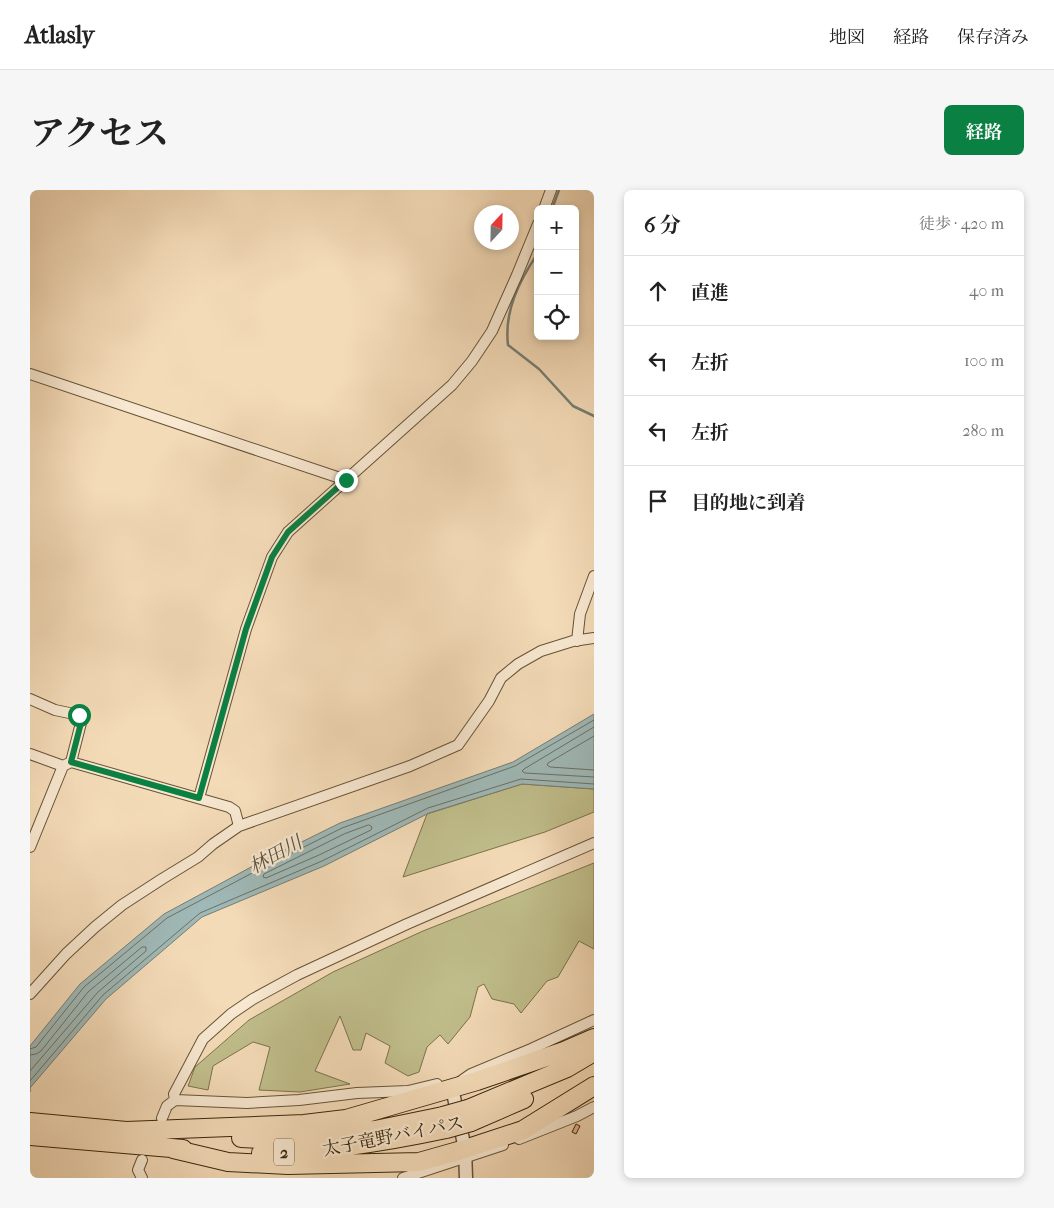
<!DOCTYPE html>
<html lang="ja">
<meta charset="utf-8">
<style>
:root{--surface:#fff;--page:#f6f6f6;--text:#222;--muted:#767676;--line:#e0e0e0;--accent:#0b8043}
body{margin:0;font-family:"IM FELL French Canon","Noto Serif JP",serif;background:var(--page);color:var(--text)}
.controls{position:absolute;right:15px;top:15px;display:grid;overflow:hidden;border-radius:8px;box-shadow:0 2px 8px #0003}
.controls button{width:45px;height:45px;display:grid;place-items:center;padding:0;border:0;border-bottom:1px solid var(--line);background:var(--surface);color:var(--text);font:25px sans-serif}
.compass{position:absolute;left:444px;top:15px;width:45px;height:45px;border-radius:50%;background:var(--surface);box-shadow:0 2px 8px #0003;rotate:22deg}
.stop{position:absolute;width:15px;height:15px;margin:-11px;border:4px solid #0b8043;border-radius:50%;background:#fff}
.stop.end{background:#0b8043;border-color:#fff;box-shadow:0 1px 5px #0008}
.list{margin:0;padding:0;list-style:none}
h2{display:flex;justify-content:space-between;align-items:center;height:65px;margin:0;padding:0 20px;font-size:21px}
h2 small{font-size:16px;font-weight:400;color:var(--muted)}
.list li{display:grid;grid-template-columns:32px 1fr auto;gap:15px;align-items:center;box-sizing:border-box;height:70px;padding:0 20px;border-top:1px solid var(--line)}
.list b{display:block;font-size:19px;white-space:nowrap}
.list em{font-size:16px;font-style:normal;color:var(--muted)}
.icon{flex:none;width:28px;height:28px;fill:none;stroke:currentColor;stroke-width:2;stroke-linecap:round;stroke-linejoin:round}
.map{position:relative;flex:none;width:564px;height:988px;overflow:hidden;border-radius:8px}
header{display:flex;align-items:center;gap:30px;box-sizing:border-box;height:70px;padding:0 25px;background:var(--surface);border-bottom:1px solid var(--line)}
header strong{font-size:24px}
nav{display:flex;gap:28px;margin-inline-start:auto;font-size:18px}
.intro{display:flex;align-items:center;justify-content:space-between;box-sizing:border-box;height:120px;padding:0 30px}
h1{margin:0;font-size:35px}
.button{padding:12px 22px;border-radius:8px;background:var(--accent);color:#fff;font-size:18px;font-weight:700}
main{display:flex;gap:30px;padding:0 30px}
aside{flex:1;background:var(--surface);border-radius:8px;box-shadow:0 2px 8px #0003}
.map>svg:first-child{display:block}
.green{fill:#c0be8b;stroke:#7c724b}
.water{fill:#9fb9b8;stroke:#767e73}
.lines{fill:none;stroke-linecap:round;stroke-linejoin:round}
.shore{stroke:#6c7062;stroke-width:1}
.stream{stroke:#767e73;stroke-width:2.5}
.building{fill:#eab28c;stroke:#38260b}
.minor-casing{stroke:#675336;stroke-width:12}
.tertiary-casing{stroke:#675336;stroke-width:15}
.trunk-casing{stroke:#38260b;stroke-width:20}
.minor{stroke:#f8e8d1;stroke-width:10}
.tertiary{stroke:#f8e8d1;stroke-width:12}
.trunk{stroke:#f4dbb8;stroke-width:18}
.trunk-bridge-casing{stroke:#38260b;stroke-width:20;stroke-linecap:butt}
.trunk-bridge{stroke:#f4dbb8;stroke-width:18}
.route{stroke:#0b8043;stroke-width:6}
.labels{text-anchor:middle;stroke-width:4.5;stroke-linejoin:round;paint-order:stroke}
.shield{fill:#f8e8d1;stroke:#726046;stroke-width:1}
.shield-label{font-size:16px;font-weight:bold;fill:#38260b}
.street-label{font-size:18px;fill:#38260b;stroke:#f8e8d1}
.water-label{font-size:19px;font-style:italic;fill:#57523f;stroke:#f8e8d1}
</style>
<header>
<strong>Atlasly</strong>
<nav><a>地図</a><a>経路</a><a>保存済み</a></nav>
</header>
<div class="intro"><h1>アクセス</h1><a class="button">経路</a></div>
<main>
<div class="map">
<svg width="564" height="988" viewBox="0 0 564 988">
<rect width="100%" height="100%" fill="#f4dbb8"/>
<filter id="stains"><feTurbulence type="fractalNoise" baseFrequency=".004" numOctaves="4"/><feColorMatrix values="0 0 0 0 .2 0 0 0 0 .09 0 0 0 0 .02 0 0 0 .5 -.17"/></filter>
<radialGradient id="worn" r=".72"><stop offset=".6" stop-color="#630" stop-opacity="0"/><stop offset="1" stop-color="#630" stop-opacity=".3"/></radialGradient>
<path class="green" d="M492,594L564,599V622L515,642L373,687L397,624Z
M564,673V759L549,751L528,787L517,791L491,823L484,814L462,809L454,794L448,797L440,827L418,854L410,845L397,857L389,882L378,886L355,873L360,856L336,843L331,860H323L310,826L285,881L320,894L270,902L229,900L240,857L223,852L183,876L178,900L158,896L165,877L219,830L303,782L393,741Z"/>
<path class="water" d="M564,524V599L492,594L399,623L294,676L172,727L76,809L0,898V902V856L50,794L134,724L223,676L310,633L483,572Z"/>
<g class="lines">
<path class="shore" d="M564,537L494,579L492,581L495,583L564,587
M564,546L518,573L517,575L520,577L564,580
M339,635L342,637L341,640L289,665L236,688L233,687L234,684L314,644Z
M0,859L6,857L54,797L137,728L226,681L312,638L485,576L564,530
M0,865L6,864L11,861L58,802L112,757H116V761L68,802L0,881
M0,891L73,805L170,723L292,671L398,618L491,589L564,594"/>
<path class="stream" d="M522,19L529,0
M508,63C489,91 474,121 478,155L509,179L543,216L564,226"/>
</g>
<path class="building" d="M546,934L550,936L546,944L542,942Z"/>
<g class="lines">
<defs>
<path id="minor" d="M514,19L521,0
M0,184L316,290
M547,451L550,424L564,386
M0,509L25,520L49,525L52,529L41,572
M0,564L33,576
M169,608L216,439L242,367L258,342L422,195L442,171L462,141L487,85L508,34
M0,657L33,576L41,572L199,617L205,621L209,636
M0,804L36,764L65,737L92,715L132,689L168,667L183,654L209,636L380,576L428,555L459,511L471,488L488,474L511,461L543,451L564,448
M431,891L441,884L501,859L564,830
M145,910L144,904L173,849L201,824L223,809L267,785L377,734L564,653
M132,928L137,916L145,910L217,913L269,910L327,903L378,901L407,894
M489,949L547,926L564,917
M112,988L108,980L112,970
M373,988L473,955"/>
<path id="tertiary" d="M422,898L435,959L436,988"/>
<path id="trunk" d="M438,919L537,878L564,862
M0,932L107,942
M441,932L494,909
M96,941L274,934L316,929L447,891L534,861L564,848
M0,946L153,959
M211,948L252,950L345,940L413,926
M143,959L198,972L258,975L389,972L435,959L493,940L564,896
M231,963C294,962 355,952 416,939"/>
</defs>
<use href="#minor" class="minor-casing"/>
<use href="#tertiary" class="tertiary-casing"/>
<use href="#trunk" class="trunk-casing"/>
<use href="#minor" class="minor"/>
<use href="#tertiary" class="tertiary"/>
<use href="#trunk" class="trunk"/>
<defs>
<path id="trunk-bridge" d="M413,926L438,919
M416,939L441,932"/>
</defs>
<use href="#trunk-bridge" class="trunk-bridge-casing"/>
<use href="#trunk-bridge" class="trunk-bridge"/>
</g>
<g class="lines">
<path class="route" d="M49,525L52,529L41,572L169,608L216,439L242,367L258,342L316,290"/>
</g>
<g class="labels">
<rect class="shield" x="244" y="948.5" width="20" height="27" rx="4"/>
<g class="shield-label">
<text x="254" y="968">2</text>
</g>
<g class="street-label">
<text transform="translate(363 946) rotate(-11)" y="6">太子竜野バイパス</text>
</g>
<g class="water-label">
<text transform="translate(245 664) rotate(-29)" y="7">林田川</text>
</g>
</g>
<rect width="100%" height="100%" filter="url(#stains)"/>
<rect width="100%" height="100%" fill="url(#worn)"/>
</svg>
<div class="controls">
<button>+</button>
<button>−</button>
<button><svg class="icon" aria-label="locate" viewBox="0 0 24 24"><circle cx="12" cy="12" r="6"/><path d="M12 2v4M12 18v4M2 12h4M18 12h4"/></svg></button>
</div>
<svg class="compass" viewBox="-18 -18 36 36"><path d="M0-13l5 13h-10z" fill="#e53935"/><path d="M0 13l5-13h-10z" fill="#767676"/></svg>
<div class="stop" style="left:49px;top:525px"></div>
<div class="stop end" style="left:316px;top:290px"></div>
</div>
<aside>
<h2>6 分<small>徒歩 · 420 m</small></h2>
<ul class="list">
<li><svg class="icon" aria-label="ahead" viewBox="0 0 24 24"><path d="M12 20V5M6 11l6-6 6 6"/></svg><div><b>直進</b></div><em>40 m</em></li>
<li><svg class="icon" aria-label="left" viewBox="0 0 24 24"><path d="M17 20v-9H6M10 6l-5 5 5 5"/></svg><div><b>左折</b></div><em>100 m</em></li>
<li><svg class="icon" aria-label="left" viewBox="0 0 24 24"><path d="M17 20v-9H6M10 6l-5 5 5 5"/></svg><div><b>左折</b></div><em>280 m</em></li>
<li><svg class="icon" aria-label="arrive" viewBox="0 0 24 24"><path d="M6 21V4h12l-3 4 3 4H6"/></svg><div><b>目的地に到着</b></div></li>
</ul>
</aside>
</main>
